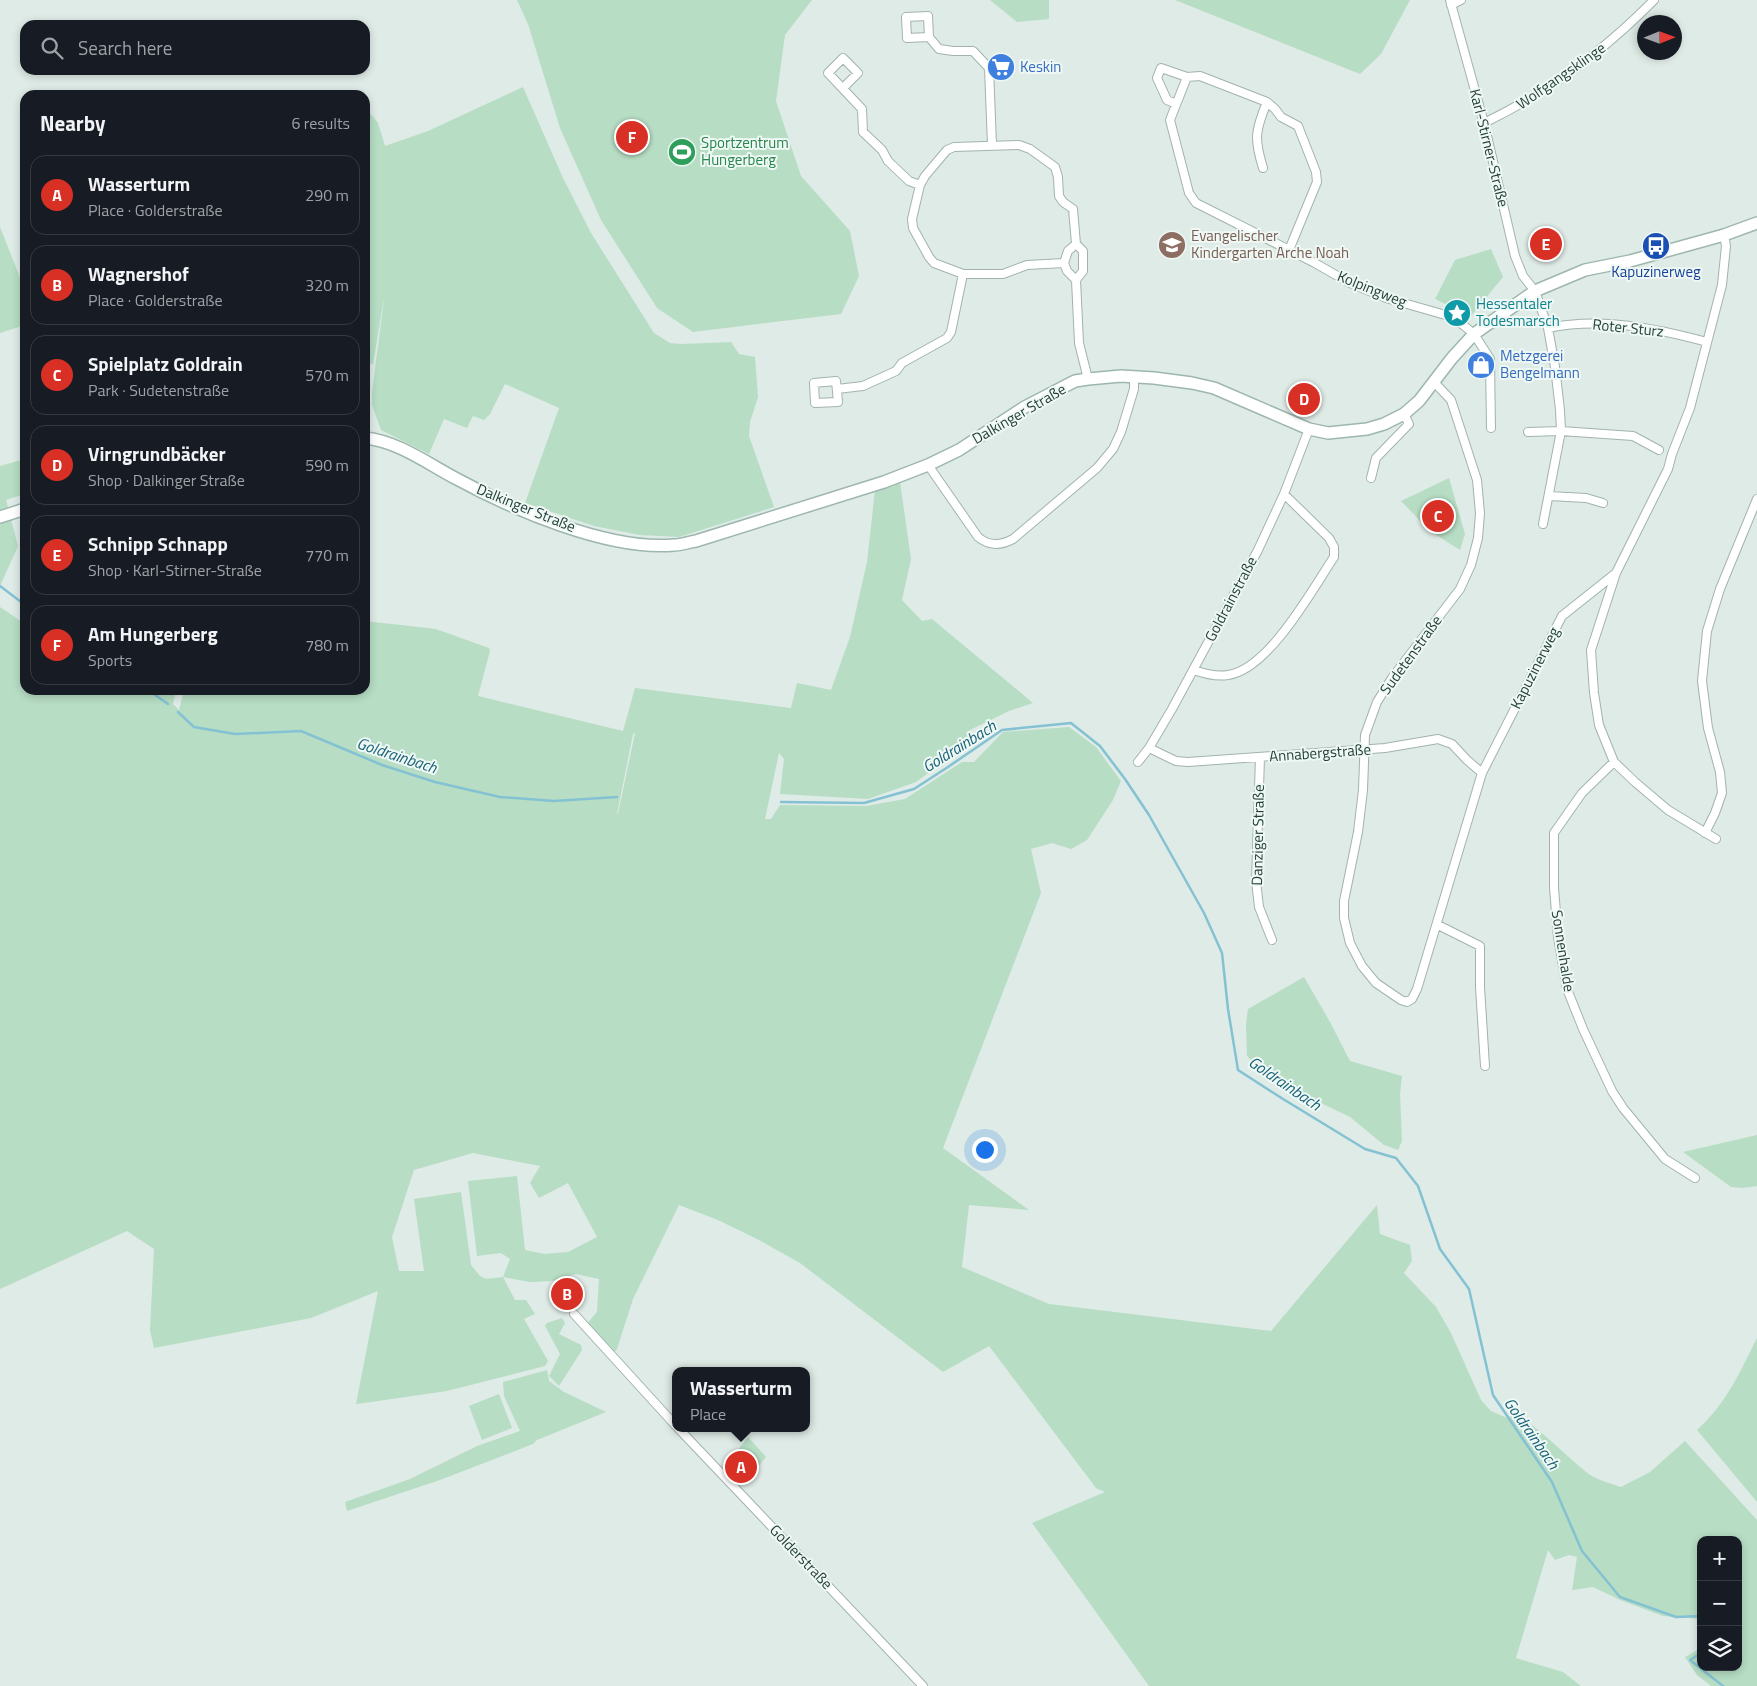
<!DOCTYPE html>
<meta charset="utf-8">
<style>
:root{--surface:#171b24;--page:#20242c;--text:#f1f3f6;--muted:#9ea1a6;--line:#363941;--accent:#d93025}
body{margin:0;font-family:"Titillium Web",sans-serif;background:var(--page);color:var(--text)}
.controls{position:absolute;right:15px;bottom:15px;display:grid;overflow:hidden;border-radius:10px;box-shadow:0 2px 8px #0003}
.controls button{width:45px;height:45px;display:grid;place-items:center;padding:0;border:0;border-bottom:1px solid var(--line);background:var(--surface);color:var(--text);font:25px sans-serif}
.compass{position:absolute;left:1637px;top:15px;width:45px;height:45px;border-radius:50%;background:var(--surface);box-shadow:0 2px 8px #0003;rotate:89deg}
.you{position:absolute;left:984px;top:1149px;width:18px;height:18px;margin:-12px;border:4px solid #fff;border-radius:50%;background:#1a73e8;box-shadow:0 0 0 8px #1a73e833}
.badge{display:grid;place-items:center;width:32px;height:32px;border-radius:50%;background:var(--accent);color:#fff;font-size:16px;font-weight:700}
.pin{position:absolute;translate:-50% -50%;border:2px solid #fff;box-shadow:0 1px 5px #0006}
.popup{position:absolute;left:672px;top:1367px;width:138px;height:65px;box-sizing:border-box;display:grid;place-content:center;border-radius:10px;background:var(--surface);filter:drop-shadow(0 1px 4px #0005);font-size:16px;white-space:nowrap;color:var(--muted)}
.popup b{font-size:19px;color:var(--text)}
.popup::after{content:'';position:absolute;left:50%;top:100%;margin-left:-10px;border:10px solid transparent;border-top-color:var(--surface)}
.list{margin:0;padding:0;list-style:none}
h2{display:flex;justify-content:space-between;align-items:center;height:65px;margin:0;padding:0 20px;font-size:21px}
h2 small{font-size:16px;font-weight:400;color:var(--muted)}
.list li{display:grid;grid-template-columns:32px 1fr auto;gap:15px;align-items:center;box-sizing:border-box;height:80px;margin:0 10px 10px;padding:0 10px;border:1px solid var(--line);border-radius:15px}
.list b{display:block;font-size:19px;white-space:nowrap}
.list p{margin:0;font-size:16px;white-space:nowrap;color:var(--muted)}
.list em{font-size:16px;font-style:normal;color:var(--muted)}
.icon{flex:none;width:28px;height:28px;fill:none;stroke:currentColor;stroke-width:2;stroke-linecap:round;stroke-linejoin:round}
.map{position:relative;flex:none;width:1757px;height:1686px;overflow:hidden}
.search{position:absolute;background:var(--surface);box-shadow:0 2px 8px #0003;left:20px;top:20px;width:350px;height:55px;display:flex;align-items:center;gap:12px;box-sizing:border-box;padding:0 18px;border-radius:15px;color:var(--muted);font-size:19px}
.panel{position:absolute;background:var(--surface);box-shadow:0 2px 8px #0003;left:20px;top:90px;width:350px;height:605px;border-radius:15px}
.map>svg:first-child{display:block}
.green{fill:#b7ddc4;fill-rule:evenodd}
.lines{fill:none;stroke-linecap:round;stroke-linejoin:round}
.stream{stroke:#84c2d3;stroke-width:2.5}
.street-casing{stroke:#a2b3ae;stroke-width:10}
.secondary-casing{stroke:#9db7af;stroke-width:14}
.street{stroke:#fff;stroke-width:8}
.secondary{stroke:#fff;stroke-width:11}
.labels{text-anchor:middle;stroke-width:4;stroke-linejoin:round;paint-order:stroke}
.shop-label{font-size:15px;fill:#366cbe;stroke:#eff8f4;text-anchor:start}
.street-label{font-size:15px;fill:#1f3c36;stroke:#eff8f4}
.leisure-label{font-size:15px;fill:#27864d;stroke:#eff8f4;text-anchor:start}
.education-label{font-size:15px;fill:#785e54;stroke:#eff8f4;text-anchor:start}
.transit-label{font-size:15px;fill:#164399;stroke:#eff8f4}
.culture-label{font-size:15px;fill:#0d838f;stroke:#eff8f4;text-anchor:start}
.water-label{font-size:16px;font-style:italic;fill:#186379;stroke:#eff8f4}
</style>
<div class="map">
<svg width="1757" height="1686" viewBox="0 0 1757 1686">
<rect width="100%" height="100%" fill="#dfebe6"/>
<path class="green" d="M517,0H812L785,35L776,101L801,176L850,231L859,276L841,314L693,332L657,308L601,220L560,128L528,24Z
M990,0H1049V19L1017,22Z
M1175,0H1410L1381,54L1360,74Z
M523,87L563,178L591,233L654,333L670,343L681,344L731,342L739,354L755,357L758,397L750,422L749,436L774,507L679,537L640,535L594,526L525,503L559,408L505,384L490,414L484,420L473,416L467,428L444,419L429,454L381,430L372,405V392L385,292L373,365L370,363L365,354V111L369,112L378,123L385,146L428,131Z
M0,227L25,290V325L0,333Z
M1491,249L1503,277L1471,316L1435,299L1455,260Z
M25,459V494L6,500L18,546L0,586V466Z
M1449,478L1465,534L1460,550L1430,531L1401,501Z
M900,482L911,559L902,600L922,621L932,619L1033,703L1009,711L970,730L974,740L916,782L868,799L780,794L784,759L779,753L765,819H771L780,805L866,806L905,799L962,762H974L1003,732L1069,727L1096,747L1121,781L1113,800L1087,840L1071,849L1052,843L1031,849L1041,893L943,1148L1029,1210L969,1205L962,1267L1049,1304L1271,1331L1377,1205L1380,1234L1410,1245L1412,1261L1404,1273L1436,1307L1451,1333L1481,1400L1491,1411L1507,1418C1510,1417 1512,1415 1514,1415C1525,1413 1578,1468 1592,1476C1601,1481 1612,1484 1621,1487L1650,1472L1685,1441L1757,1520V1686H1711L1697,1675L1685,1657L1701,1648V1667H1738V1540H1701V1619L1663,1616L1620,1600L1593,1587L1572,1590L1577,1557L1569,1555L1555,1560L1548,1550L1516,1658L1563,1672L1581,1686H1149L1032,1523L1105,1492L1096,1488L989,1346L943,1372L800,1263L759,1240L718,1220L679,1205L633,1299L617,1349L612,1355L585,1326L597,1312L599,1279L576,1274L552,1281L530,1282L503,1277L515,1300H526L535,1314L524,1319L548,1361L545,1366L447,1391L364,1403L356,1404L378,1291L311,1318L154,1348L150,1330L154,1249L127,1231L0,1289V607L25,624V690H176L173,704L179,710L184,690H224L238,693L240,690H365V621L436,629L489,648L490,651L478,696L623,731L635,688L791,708L797,683L831,690L850,637L867,562L875,490ZM635,733L618,814H617L633,734ZM473,1153L540,1166L530,1183L539,1198L568,1183L597,1237L568,1252L544,1254L525,1250L517,1176L468,1181L477,1256L501,1253L510,1259L503,1277L486,1279L480,1276L471,1265L461,1192L414,1199L424,1271H399L392,1237L414,1170Z
M1304,977L1330,1022L1350,1061L1402,1076L1400,1094L1402,1141L1398,1150L1384,1145L1350,1117L1269,1078L1247,1056L1246,1024L1248,1009Z
M1757,1135V1186L1742,1188L1731,1187L1683,1152Z
M562,1318L565,1323L559,1334L581,1345L582,1350L559,1386L549,1376L560,1354L545,1326L547,1323Z
M1757,1338V1502L1697,1430C1726,1404 1740,1372 1757,1338Z
M547,1370L549,1381L564,1392L606,1412L537,1440L533,1444L440,1480L347,1511L345,1502L410,1479L477,1446L520,1431L504,1396L503,1382Z
M499,1394L512,1428L482,1440L469,1406Z
M748,1437L766,1457L743,1485L725,1466Z"/>
<g class="lines">
<path class="stream" d="M0,586L25,605
M148,690L168,704
M178,712L194,727L235,734L301,731L382,765L435,782L500,797L554,801L617,797
M781,802L864,803L914,789L948,767L1002,730L1071,723L1100,746L1125,779L1149,815L1204,913L1222,953L1228,1009L1238,1070L1283,1099L1365,1149L1396,1158L1418,1186L1440,1249L1469,1289L1493,1395L1552,1482L1582,1551L1620,1597L1676,1617L1701,1616
M1701,1653L1690,1660L1723,1686"/>
<defs>
<path id="street" d="M1450,0L1484,123L1515,256L1523,276L1535,291L1548,328L1555,367L1560,410L1561,431L1543,524
M1451,5L1461,0
M929,37L907,38L906,17L928,16L929,37L939,49L953,51H973L989,68L992,145
M1187,77L1200,76L1267,102L1275,109L1281,117L1298,126L1316,172L1317,182L1289,250
M843,88L858,73L843,58L828,73L862,109L863,132L882,150L888,161L909,181L920,185
M1176,104L1167,100L1157,78L1161,68L1187,77L1170,120L1189,193L1196,203L1313,262L1350,283L1386,298L1449,316L1463,325L1474,334L1490,359L1491,428
M1484,123C1548,92 1604,51 1654,0
M1263,168C1254,139 1255,131 1267,102
M1076,244L1083,251V271L1076,280L1067,271L1064,263L1068,251Z
M1064,263L1027,265L1003,274H963L934,263L929,257L913,228L912,219L920,185L925,176L947,150L954,147L1019,145L1030,149L1055,167L1058,177L1059,196L1063,202L1073,209L1076,244
M1076,280L1079,343L1088,379
M1548,328C1601,317 1655,328 1707,342
M836,381L838,402L815,403L814,383Z
M1434,382L1451,400L1477,480L1480,513L1478,538L1471,565L1460,589L1392,678L1377,702L1365,735L1363,790L1358,832L1344,901V918L1350,943L1362,966L1376,983L1401,1000L1407,1002L1412,999L1417,989L1482,773L1562,616L1616,573L1668,469L1672,454L1690,408L1722,285L1726,246L1724,235
M837,389L863,386L896,371L902,363L947,338L951,332L963,274
M1528,432L1561,431L1633,436L1659,450
M928,465L978,537C989,546 1000,546 1013,539L1097,468L1113,449L1121,432L1134,389V377
M1371,478L1376,458L1409,424L1404,414
M1549,496L1586,498L1603,503
M1616,573L1591,650L1594,693L1599,725L1614,762L1635,782L1668,810L1716,839
M1194,670C1205,674 1216,677 1228,675C1269,669 1312,590 1334,557V547L1329,538L1284,494
M1149,748L1176,761L1188,762L1385,748L1438,739L1452,744L1467,760L1482,773
M1260,757L1256,881L1259,907L1272,940
M1138,762L1149,748L1172,709L1258,550L1284,494L1309,429
M1614,762L1582,793L1554,833V888L1558,937L1567,989L1583,1029L1612,1091L1623,1108L1665,1159L1695,1178
M1705,833L1715,813L1722,793L1720,772L1708,728L1702,681L1707,631L1720,589L1757,499
M1438,925L1480,946V987L1485,1066
M574,1314L676,1426
M678,1428L923,1686"/>
<path id="secondary" d="M365,438C397,441 427,463 455,478C512,509 608,551 674,545C681,545 689,542 696,541L884,482L928,465L959,450L1023,408L1075,381L1088,379L1121,376L1154,378L1192,383L1214,388L1309,429L1328,433L1367,429L1384,424L1404,414L1419,401L1452,358L1474,334L1535,291L1585,270L1630,261L1724,235L1757,223
M0,517L25,509"/>
</defs>
<use href="#street" class="street-casing"/>
<use href="#secondary" class="secondary-casing"/>
<use href="#street" class="street"/>
<use href="#secondary" class="secondary"/>
</g>
<defs>
<symbol id="supermarket-disc" viewBox="-11 -11 22 22"><circle r="9.5" fill="#3f7fe0" stroke="#eff8f4"/><path d="M-6-5.5h2.5l.6 2H6L4.5 2H-2.5L-4.4-4H-6ZM-1.5 3.2a1.3 1.3 0 1 0 .1 0ZM3 3.2a1.3 1.3 0 1 0 .1 0Z" fill="#fff"/></symbol>
<symbol id="stadium-disc" viewBox="-11 -11 22 22"><circle r="9.5" fill="#2e9e5b" stroke="#eff8f4"/><path d="M0-5a6.5 5 0 1 0 0 10a6.5 5 0 1 0 0-10ZM-3.5-1.8h7v3.6h-7Z" fill="#fff"/></symbol>
<symbol id="school-disc" viewBox="-11 -11 22 22"><circle r="9.5" fill="#8d6e63" stroke="#eff8f4"/><path d="M0-5L7-2L0 1L-7-2ZM-4 1L0 2.5L4 1V4Q0 6-4 4Z" fill="#fff"/></symbol>
<symbol id="bus-disc" viewBox="-11 -11 22 22"><circle r="9.5" fill="#1a4fb4" stroke="#eff8f4"/><path d="M-5-6H5V4H4V6H2V4H-2V6H-4V4H-5ZM-3.5-4V0h7V-4ZM-3.5 1.2v1.5H-2V1.2ZM2 1.2v1.5H3.5V1.2Z" fill="#fff"/></symbol>
<symbol id="sight-disc" viewBox="-11 -11 22 22"><circle r="9.5" fill="#0f9aa8" stroke="#eff8f4"/><path d="M0-6L1.8-2.2L6-1.7L2.9 1.2L3.7 5.4L0 3.3L-3.7 5.4L-2.9 1.2L-6-1.7L-1.8-2.2Z" fill="#fff"/></symbol>
<symbol id="shop-disc" viewBox="-11 -11 22 22"><circle r="9.5" fill="#3f7fe0" stroke="#eff8f4"/><path d="M-5-2.5h2.3a2.7 3.5 0 0 1 5.4 0H5L5.5 6h-11ZM-1.5-2.5h3a1.5 2.3 0 0 0-3 0Z" fill="#fff"/></symbol>
</defs>
<g fill-rule="evenodd">
<use href="#supermarket-disc" x="985" y="51" width="32" height="32"/>
<use href="#stadium-disc" x="666" y="136" width="32" height="32"/>
<use href="#school-disc" x="1156" y="229" width="32" height="32"/>
<use href="#bus-disc" x="1640" y="230" width="32" height="32"/>
<use href="#sight-disc" x="1441" y="297" width="32" height="32"/>
<use href="#shop-disc" x="1465" y="349" width="32" height="32"/>
</g>
<g class="labels">
<g class="shop-label">
<text x="1020" y="72">Keskin</text>
<text x="1500" y="361">Metzgerei<tspan x="1500" dy="17">Bengelmann</tspan></text>
</g>
<g class="street-label">
<text transform="translate(1561 76) rotate(-35)" y="5">Wolfgangsklinge</text>
<text transform="translate(1489 148) rotate(76)" y="5">Karl-Stirner-Straße</text>
<text transform="translate(1372 289) rotate(22)" y="5">Kolpingweg</text>
<text transform="translate(1628 328) rotate(6)" y="5">Roter Sturz</text>
<text transform="translate(1019 414) rotate(-30)" y="5">Dalkinger Straße</text>
<text transform="translate(526 508) rotate(22)" y="5">Dalkinger Straße</text>
<text transform="translate(1231 599) rotate(-62)" y="5">Goldrainstraße</text>
<text transform="translate(1411 655) rotate(-54)" y="5">Sudetenstraße</text>
<text transform="translate(1535 668) rotate(-63)" y="5">Kapuzinerweg</text>
<text transform="translate(1320 753) rotate(-4)" y="5">Annabergstraße</text>
<text transform="translate(1258 835) rotate(-89)" y="5">Danziger Straße</text>
<text transform="translate(1563 951) rotate(81)" y="5">Sonnenhalde</text>
<text transform="translate(801 1557) rotate(46)" y="5">Golderstraße</text>
</g>
<g class="leisure-label">
<text x="701" y="148">Sportzentrum<tspan x="701" dy="17">Hungerberg</tspan></text>
</g>
<g class="education-label">
<text x="1191" y="241">Evangelischer<tspan x="1191" dy="17">Kindergarten Arche Noah</tspan></text>
</g>
<g class="transit-label">
<text x="1656" y="277">Kapuzinerweg</text>
</g>
<g class="culture-label">
<text x="1476" y="309">Hessentaler<tspan x="1476" dy="17">Todesmarsch</tspan></text>
</g>
<g class="water-label">
<text transform="translate(959 746) rotate(-32)" y="6">Goldrainbach</text>
<text transform="translate(397 755) rotate(18)" y="6">Goldrainbach</text>
<text transform="translate(1285 1083) rotate(34)" y="6">Goldrainbach</text>
<text transform="translate(1532 1433) rotate(55)" y="6">Goldrainbach</text>
</g>
</g>
</svg>
<div class="controls">
<button>+</button>
<button>−</button>
<button><svg class="icon" aria-label="layers" viewBox="0 0 24 24"><path d="M12 4l9 5-9 5-9-5zM3 14l9 5 9-5"/></svg></button>
</div>
<svg class="compass" viewBox="-18 -18 36 36"><path d="M0-13l5 13h-10z" fill="#e53935"/><path d="M0 13l5-13h-10z" fill="#9ea1a6"/></svg>
<div class="you"></div>
<div class="pin badge" style="left:741px;top:1467px">A</div>
<div class="popup"><b>Wasserturm</b>Place</div>
<div class="pin badge" style="left:567px;top:1294px">B</div>
<div class="pin badge" style="left:1438px;top:516px">C</div>
<div class="pin badge" style="left:1304px;top:399px">D</div>
<div class="pin badge" style="left:1546px;top:244px">E</div>
<div class="pin badge" style="left:632px;top:137px">F</div>
<div class="search"><svg class="icon" aria-label="search" viewBox="0 0 24 24"><circle cx="10" cy="10" r="6"/><path d="M15 15l6 6"/></svg>Search here</div>
<section class="panel">
<h2>Nearby<small>6 results</small></h2>
<ul class="list">
<li><span class="badge">A</span><div><b>Wasserturm</b><p>Place · Golderstraße</p></div><em>290 m</em></li>
<li><span class="badge">B</span><div><b>Wagnershof</b><p>Place · Golderstraße</p></div><em>320 m</em></li>
<li><span class="badge">C</span><div><b>Spielplatz Goldrain</b><p>Park · Sudetenstraße</p></div><em>570 m</em></li>
<li><span class="badge">D</span><div><b>Virngrundbäcker</b><p>Shop · Dalkinger Straße</p></div><em>590 m</em></li>
<li><span class="badge">E</span><div><b>Schnipp Schnapp</b><p>Shop · Karl-Stirner-Straße</p></div><em>770 m</em></li>
<li><span class="badge">F</span><div><b>Am Hungerberg</b><p>Sports</p></div><em>780 m</em></li>
</ul>
</section>
</div>
